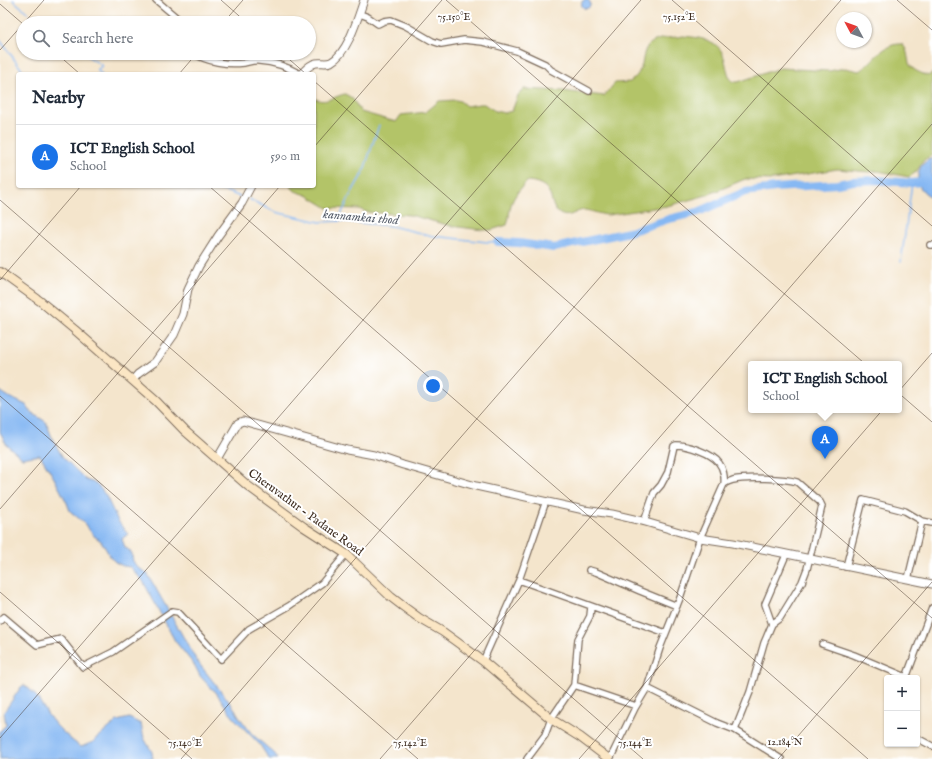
<!DOCTYPE html>
<meta charset="utf-8">
<style>
:root{--surface:#fff;--page:#f2f2f3;--text:#1f2937;--muted:#747a83;--line:#e0e1e3;--accent:#1a73e8}
body{margin:0;font-family:"IM FELL English",serif;background:var(--page);color:var(--text)}
.controls{position:absolute;right:12px;bottom:12px;display:grid;overflow:hidden;border-radius:4px;box-shadow:0 1px 3px #0004}
.controls button{width:36px;height:36px;display:grid;place-items:center;padding:0;border:0;border-bottom:1px solid var(--line);background:var(--surface);color:var(--text);font:20px sans-serif}
.compass{position:absolute;left:836px;top:12px;width:36px;height:36px;border-radius:50%;background:var(--surface);box-shadow:0 1px 3px #0004;rotate:311deg}
.you{position:absolute;left:433px;top:386px;width:14px;height:14px;margin:-10px;border:3px solid #fff;border-radius:50%;background:#1a73e8;box-shadow:0 0 0 6px #1a73e833}
.badge{display:grid;place-items:center;width:26px;height:26px;border-radius:50%;background:var(--accent);color:#fff;font-size:13px;font-weight:700}
.pin{position:absolute;translate:-50% -33px;filter:drop-shadow(0 1px 2px #0008)}
.pin::after{content:'';position:absolute;top:21px;width:14px;height:12px;background:inherit;clip-path:polygon(0 0,100% 0,50% 100%)}
.popup{position:absolute;left:748px;top:361px;width:154px;height:52px;box-sizing:border-box;display:grid;place-content:center;border-radius:4px;background:var(--surface);filter:drop-shadow(0 1px 3px #0005);font-size:13px;white-space:nowrap;color:var(--muted)}
.popup b{font-size:15px;color:var(--text)}
.popup::after{content:'';position:absolute;left:50%;top:100%;margin-left:-8px;border:8px solid transparent;border-top-color:var(--surface)}
.list{margin:0;padding:0;list-style:none}
h2{display:flex;justify-content:space-between;align-items:center;height:52px;margin:0;padding:0 16px;font-size:17px}
h2 small{font-size:13px;font-weight:400;color:var(--muted)}
.list li{display:grid;grid-template-columns:26px 1fr auto;gap:12px;align-items:center;box-sizing:border-box;height:64px;padding:0 16px;border-top:1px solid var(--line)}
.list b{display:block;font-size:15px;white-space:nowrap}
.list p{margin:0;font-size:13px;white-space:nowrap;color:var(--muted)}
.list em{font-size:13px;font-style:normal;color:var(--muted)}
.icon{flex:none;width:22px;height:22px;fill:none;stroke:currentColor;stroke-width:2;stroke-linecap:round;stroke-linejoin:round}
.map{position:relative;flex:none;width:932px;height:759px;overflow:hidden}
.search{position:absolute;background:var(--surface);box-shadow:0 1px 3px #0004;left:16px;top:16px;width:300px;height:44px;display:flex;align-items:center;gap:10px;box-sizing:border-box;padding:0 14px;border-radius:22px;color:var(--muted);font-size:15px}
.panel{position:absolute;background:var(--surface);box-shadow:0 1px 3px #0004;left:16px;top:72px;width:300px;height:116px;border-radius:4px}
.map>svg:first-child{display:block}
.green{fill:#b3c468;stroke:#777743}
.water{fill:#86b8f3;stroke:#607188}
.lines{fill:none;stroke-linecap:round;stroke-linejoin:round}
.stream{stroke:#86b8f3;stroke-width:1.5}
.river{stroke:#86b8f3;stroke-width:8}
.minor-casing{stroke:#7c6b5b;stroke-width:8}
.tertiary-casing{stroke:#7c6b5b;stroke-width:9}
.secondary-casing{stroke:#7c6b5b;stroke-width:10}
.minor{stroke:#fff;stroke-width:5.5}
.tertiary{stroke:#fff;stroke-width:7}
.secondary{stroke:#fbe6c4;stroke-width:8}
.ticks{fill:none;stroke:#3b2a1e;stroke-width:1;stroke-opacity:0.45}
.labels{text-anchor:middle;stroke-width:4;stroke-linejoin:round;paint-order:stroke}
.street-label{font-size:12px;fill:#3b2a1e;stroke:#fff}
.water-label{font-size:13px;font-style:italic;fill:#555c69;stroke:#fff}
.ticks-label{font-size:10px;text-anchor:middle;fill:#3b2a1e;stroke:#fff;stroke-width:4;stroke-linejoin:round;paint-order:stroke}
</style>
<div class="map">
<svg width="932" height="759" viewBox="0 0 932 759">
<rect width="100%" height="100%" fill="#fff"/>
<filter id="ink" filterUnits="userSpaceOnUse"><feTurbulence type="fractalNoise" baseFrequency=".025" numOctaves="2"/><feDisplacementMap in="SourceGraphic" scale="8" xChannelSelector="R" yChannelSelector="G"/><feConvolveMatrix kernelMatrix="1 2 1 2 8 2 1 2 1" color-interpolation-filters="sRGB"/></filter>
<filter id="wash" filterUnits="userSpaceOnUse"><feTurbulence type="fractalNoise" baseFrequency=".012" numOctaves="4" result="noise"/><feDisplacementMap in="SourceGraphic" scale="16" xChannelSelector="R" yChannelSelector="G"/><feGaussianBlur stdDeviation="0.9" result="paint"/><feColorMatrix in="noise" values="0 0 0 0 0 0 0 0 0 0 0 0 0 0 0 0 0 1.4 0 .05"/><feComposite in="paint" operator="in"/></filter>
<g filter="url(#wash)">
<rect width="100%" height="100%" fill="#f4e5cc"/>
<path class="green" d="M683,36C692,37 705,38 713,43C727,51 724,66 730,78C731,82 734,82 738,82L780,68L829,71L845,68L859,71C874,62 882,43 902,44C908,50 907,55 909,63C911,70 921,73 928,76L932,73V155L924,160L916,172L909,177L878,171L869,172L837,169L772,180L745,179L707,195L667,206L608,215C601,215 590,210 584,210C575,211 569,219 560,214C546,206 559,184 528,181C520,188 512,198 510,209C509,215 509,219 507,225L491,230H483L451,226L410,215L366,212L359,209L328,208L307,195L295,191L290,186H314V98C325,105 334,96 345,94L352,98L361,112L396,122L401,115L426,112L439,101L456,100L460,101L466,106L480,104H484L495,111L504,113L512,111L518,95L524,89L563,91L604,96L615,83L630,82C634,79 638,75 640,70C645,59 641,47 655,41C663,37 674,38 683,36Z"/>
<path class="water" d="M581.5 4a4.5 4.5 0 1 1 9 0a4.5 4.5 0 1 1-9 0Z
M932,158V198C928,195 922,191 920,187C916,180 918,168 924,163C926,161 929,160 932,158Z
M0,391L9,397L26,405L31,412L46,422L53,440L62,456L86,480L95,483L101,489L106,496L118,521L128,534L122,539L125,547L131,552L133,561L137,567L147,573L197,661L235,709L240,718L252,734L275,754L278,759H269L260,745L233,717L215,691L212,689L200,676L195,666L175,641L143,581L130,567L123,566L115,562L110,556L101,541L94,536L83,522L70,511L67,503L54,478L40,455L22,458L7,445L0,432Z
M24,685C39,695 41,706 51,719C57,727 73,742 81,747L93,742L117,721L129,718L141,724L144,738L152,752L153,759H0V731L6,725L4,712L21,687Z"/>
<g class="lines">
<path class="stream" d="M13,0L40,23
M0,40L25,74
M83,53L101,65L102,66L98,69V71L102,74
M211,186L241,197
M249,199L275,212L320,222L341,221L391,226L433,236L487,242H498
M338,221L352,192L363,173L379,125
M901,262L912,183"/>
<path class="river" d="M498,242L519,243L554,248L577,243L629,232L669,219L698,212L745,192L775,188L837,184L853,181L876,180L912,183L932,181"/>
</g>
</g>
<g filter="url(#ink)">
<g class="lines">
<defs>
<path id="minor" d="M156,0L183,23
M360,14L368,17L378,24L384,21L391,20L406,26L432,41L441,44L464,40L483,42L517,51L545,64L551,70L589,91
M193,53C207,62 227,65 244,63C249,62 254,60 259,61C274,62 288,67 300,74
M930,245H932
M724,484C727,482 730,481 733,480C745,477 785,478 797,482L820,502L822,506L807,569L802,582L780,618L772,624
M846,567L863,500L905,511L922,521
M589,570L596,572L640,591L677,606
M908,579L922,521L932,523
M519,580L666,633
M0,621L4,617L37,645L61,639L83,667L113,652L172,611L178,612L221,659L249,629L289,606L322,583L346,554
M822,644L854,655L906,677
M483,661L519,580L546,501
M906,678L932,608
M574,685L578,639L590,616L591,607
M647,688L717,723L735,730L781,759
M735,730L750,692L764,643L772,624L765,604L786,555
M917,738L932,746
M527,759L545,735L551,719L574,685L636,706
M610,759L635,708L647,688L660,648L680,598L700,538L724,484C725,477 723,468 719,463C712,453 687,445 676,445L674,446L668,472L661,485L654,493L644,522"/>
<path id="tertiary" d="M301,74C305,70 310,64 316,63C321,62 326,64 331,62C348,53 358,17 364,0
M133,380L138,374L155,362L174,335L183,314L188,289L199,266L218,236L242,203L251,186
M217,459L238,423L243,421L347,450L374,455L403,465L476,486L584,510L612,514L642,521L700,538L733,543L932,584"/>
<path id="secondary" d="M0,272L40,301L75,330L156,401L185,431L248,486L304,527L346,554L391,597L404,607L419,618L443,632L483,661L551,719L580,737L609,759"/>
</defs>
<use href="#minor" class="minor-casing"/>
<use href="#tertiary" class="tertiary-casing"/>
<use href="#secondary" class="secondary-casing"/>
<use href="#minor" class="minor"/>
<use href="#tertiary" class="tertiary"/>
<use href="#secondary" class="secondary"/>
</g>
</g>
<path class="ticks" d="M221,0L247,23M446,0L932,422M672,0L932,226M897,0L932,30M0,4L23,24M24,23L44,0M223,23L243,0M0,50L23,24M56,53L80,74M282,53L306,74M179,74L197,53M314,81L932,618M314,147L442,0M209,186L868,759M0,200L643,759M0,280L81,186M0,396L418,759M0,509L280,186M0,592L192,759M0,738L641,0M181,759L841,0M380,759L932,124M579,759L932,353M778,759L932,582"/>
<g class="labels">
<g class="street-label">
<text transform="translate(306 512) rotate(36)" y="4">Cheruvathur - Padane Road</text>
</g>
<g class="water-label">
<text transform="translate(361 216) rotate(5)" y="5">kannamkai thod</text>
</g>
</g>
<g class="ticks-label">
<text x="454" y="20">75.150°E</text>
<text x="679" y="20">75.152°E</text>
<text x="785" y="745">12.184°N</text>
<text x="185" y="746">75.140°E</text>
<text x="410" y="746">75.142°E</text>
<text x="635" y="746">75.144°E</text>
</g>
</svg>
<div class="controls">
<button>+</button>
<button>−</button>
</div>
<svg class="compass" viewBox="-18 -18 36 36"><path d="M0-13l5 13h-10z" fill="#e53935"/><path d="M0 13l5-13h-10z" fill="#747a83"/></svg>
<div class="you"></div>
<div class="pin badge" style="left:825px;top:459px">A</div>
<div class="popup"><b>ICT English School</b>School</div>
<div class="search"><svg class="icon" aria-label="search" viewBox="0 0 24 24"><circle cx="10" cy="10" r="6"/><path d="M15 15l6 6"/></svg>Search here</div>
<section class="panel">
<h2>Nearby<small></small></h2>
<ul class="list">
<li><span class="badge">A</span><div><b>ICT English School</b><p>School</p></div><em>590 m</em></li>
</ul>
</section>
</div>
